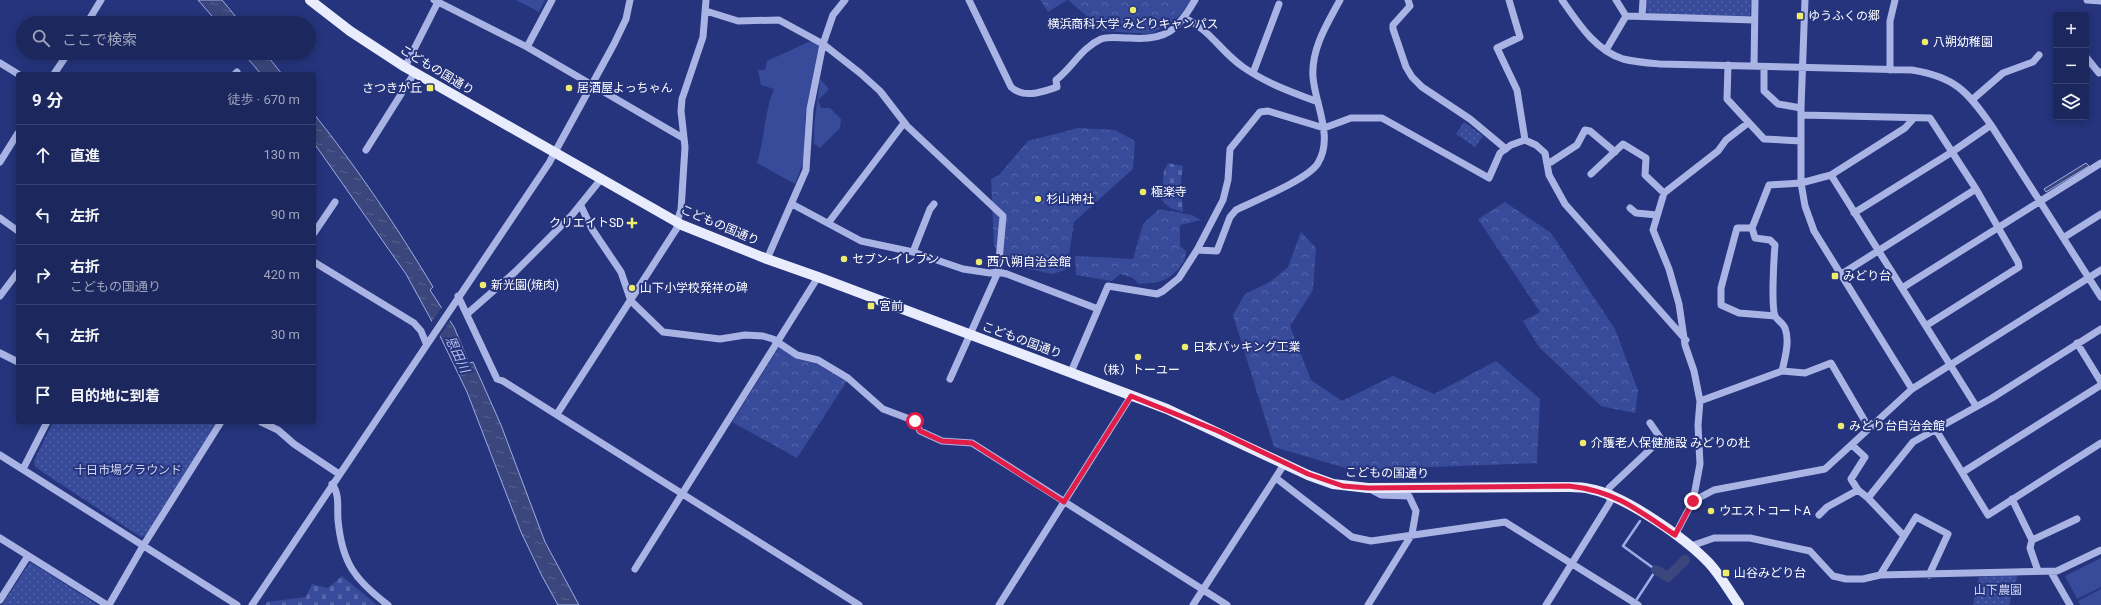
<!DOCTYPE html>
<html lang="ja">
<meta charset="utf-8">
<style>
:root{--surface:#1c275d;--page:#293366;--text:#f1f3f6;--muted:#a0a5bc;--line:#3a4472}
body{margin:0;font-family:Roboto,"Noto Sans JP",sans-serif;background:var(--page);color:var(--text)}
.controls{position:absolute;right:12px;top:12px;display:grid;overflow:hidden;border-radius:4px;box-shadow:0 2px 10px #0003}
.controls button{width:36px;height:36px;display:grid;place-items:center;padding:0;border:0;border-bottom:1px solid var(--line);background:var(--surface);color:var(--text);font:20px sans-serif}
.stop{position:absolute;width:12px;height:12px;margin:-9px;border:3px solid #e11d48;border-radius:50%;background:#fff}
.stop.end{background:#e11d48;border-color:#fff;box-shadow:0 1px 4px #0008}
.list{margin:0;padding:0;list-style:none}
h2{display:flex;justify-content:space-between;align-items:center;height:52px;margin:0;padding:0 16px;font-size:17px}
h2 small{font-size:13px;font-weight:400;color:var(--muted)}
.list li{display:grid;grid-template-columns:26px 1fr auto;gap:12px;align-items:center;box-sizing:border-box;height:60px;padding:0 16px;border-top:1px solid var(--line)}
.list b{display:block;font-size:15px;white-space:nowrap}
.list p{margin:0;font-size:13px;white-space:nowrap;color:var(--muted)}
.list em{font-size:13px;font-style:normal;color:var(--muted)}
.icon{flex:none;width:22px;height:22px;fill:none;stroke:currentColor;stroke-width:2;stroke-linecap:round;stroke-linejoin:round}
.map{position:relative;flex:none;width:2101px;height:605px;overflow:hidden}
.search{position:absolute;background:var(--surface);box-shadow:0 2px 10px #0003;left:16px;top:16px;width:300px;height:44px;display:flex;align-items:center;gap:10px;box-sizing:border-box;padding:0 14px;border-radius:22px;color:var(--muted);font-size:15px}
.panel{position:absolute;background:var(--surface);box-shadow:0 2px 10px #0003;left:16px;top:72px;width:300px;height:352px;border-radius:4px}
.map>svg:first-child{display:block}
.grass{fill:#384b9a}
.forest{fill:url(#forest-crowns)}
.cemetery{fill:url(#cemetery-stones)}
.park{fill:url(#park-dots)}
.water{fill:url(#water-ripples);stroke:#9dace6}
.pier{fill:#25347c}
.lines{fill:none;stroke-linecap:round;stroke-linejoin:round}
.stream{stroke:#9dace6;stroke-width:2.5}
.canal{stroke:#3b467c;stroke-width:10}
.minor{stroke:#a9b4e5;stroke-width:7}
.major{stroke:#e9ecfd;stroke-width:10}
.route{stroke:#e11d48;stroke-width:5}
.poi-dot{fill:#efeb6d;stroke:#25347c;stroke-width:1.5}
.labels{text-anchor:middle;stroke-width:4;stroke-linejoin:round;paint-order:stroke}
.poi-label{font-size:12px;fill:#fff;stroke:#25347c;text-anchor:start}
.street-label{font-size:12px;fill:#fff;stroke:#25347c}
.park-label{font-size:12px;fill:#ccd3f4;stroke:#25347c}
.water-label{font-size:13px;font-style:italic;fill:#b4bfed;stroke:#25347c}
</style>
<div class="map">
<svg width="2101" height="605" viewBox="0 0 2101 605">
<defs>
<pattern id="forest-crowns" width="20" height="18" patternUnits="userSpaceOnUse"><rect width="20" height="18" fill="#384b9a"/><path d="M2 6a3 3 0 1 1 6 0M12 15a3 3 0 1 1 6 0" fill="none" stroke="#5666a9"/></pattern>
<pattern id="cemetery-stones" width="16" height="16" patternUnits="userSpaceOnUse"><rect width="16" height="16" fill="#384b9a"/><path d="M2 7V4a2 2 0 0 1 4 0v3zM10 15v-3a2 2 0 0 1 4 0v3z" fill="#5666a9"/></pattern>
<pattern id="park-dots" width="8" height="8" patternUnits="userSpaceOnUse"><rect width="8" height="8" fill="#384b9a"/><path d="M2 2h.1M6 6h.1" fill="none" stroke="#5666a9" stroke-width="1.8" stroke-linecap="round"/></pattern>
<pattern id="water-ripples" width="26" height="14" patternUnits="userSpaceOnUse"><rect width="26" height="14" fill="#3b467c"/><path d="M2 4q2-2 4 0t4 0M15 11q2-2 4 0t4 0" fill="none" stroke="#586290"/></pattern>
</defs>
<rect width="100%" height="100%" fill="#25347c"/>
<path class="grass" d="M516,0H545L539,12Z
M1072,0H1192L1175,21L1150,34L1102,31Z
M811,41L819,45L805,116L804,160L795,184L757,163C765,138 764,113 774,89L761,85L758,70H765L767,61Z
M820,79L829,89L818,100L821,108H830L841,119L840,128L820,148L814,144C813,122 818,101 820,79Z
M2101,558V587L2077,599L2065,576Z
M2101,589V605H2080L2078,601Z"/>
<path class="forest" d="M1040,0H1067L1048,12Z
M1068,0H1181L1171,19L1152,29L1122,30L1096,24Z
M1078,128L1115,130L1135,141L1133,169L1074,222L1067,269L1053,274L1009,265L994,246L991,179L999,175L1028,141Z
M1505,202L1551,233L1615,329L1638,390L1635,413L1601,406L1539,347L1523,321L1540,312L1478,219Z
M1159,209L1192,215L1201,220L1180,225V246L1186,251C1187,264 1171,279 1158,282C1152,283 1146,283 1139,284L1133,278L1120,274L1112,281L1076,275L1075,256L1133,259L1143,224Z
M1301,232L1316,248L1313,290L1290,326L1311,380L1342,401L1393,376L1434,394L1496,361L1540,399L1537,463L1352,470L1274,447L1233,315L1245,294L1270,282L1288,267Z
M779,347L798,359L815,363L847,381L797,458L732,422Z"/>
<path class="cemetery" d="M1168,163L1183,166L1181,181L1183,212L1170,208L1161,199L1164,171Z
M342,576L377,605H265L267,602L306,597L312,584L328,588Z"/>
<path class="park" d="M1646,0H1751L1750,18L1648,13L1646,11Z
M1464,122L1483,136L1475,147L1456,134Z
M53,422H217L145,536L141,537L35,467L34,461Z
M30,562L98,605H2Z
M2018,574L2009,605H1973L1979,577Z"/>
<path class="water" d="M198,0H222L241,23H218Z
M243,53H265L282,74H261Z
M314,114C358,169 397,227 433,287L430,290L454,327L469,363L473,362L501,425L545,542L579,605H558L542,576L521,532L467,392L440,336L406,274L314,143Z
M2086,163L2089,166L2046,192L2044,189Z"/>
<path class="pier" d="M443,306L451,319L439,337L431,323Z"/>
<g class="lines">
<path class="stream" d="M1637,599L1656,570L1623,546L1640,521"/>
<path class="canal" d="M1656,570L1668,577L1685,560"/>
<path class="minor" d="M434,0L527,47L683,138
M969,0L1011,87C1024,99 1042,92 1057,87L1056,80C1073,67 1081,48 1101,39C1110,36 1119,38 1129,38C1166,41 1177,31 1195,0
M1408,0L1410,6L1393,25V29L1406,67L1412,77L1422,87L1470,119L1506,149
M1509,0L1520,37L1497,48L1517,90L1525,140
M1562,0C1578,23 1595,50 1623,59C1635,62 1648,63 1660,64L1912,70C1955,77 1967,91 1991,125L2101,297
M1616,0L1626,16L1754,20
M1805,0L1801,108V183L1805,206L1814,231L1912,389
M2087,0L2101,1
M706,11L738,21L779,20L823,44L860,73L880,91L907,126L1003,216L998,272L990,273L963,269L913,252L861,241L792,204
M1642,16L1643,0
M1184,18C1210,29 1220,51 1243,67C1266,83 1291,92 1318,102
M87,23L101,0
M527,47L552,0
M1606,50L1626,16
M2086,57L2099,73L2101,72
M0,63L18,74
M1728,65L1727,99L1764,139L1801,141
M1754,66L1755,0
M405,67L439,0
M1764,67V91L1778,104L1801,108
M1890,70V21L1895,0
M1253,73L1279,4
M54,74L68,53
M235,74L237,72
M1973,99L2003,73L2033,62L2039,55
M1802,115L1930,118L1976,189L2018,262L2019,267L1927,325
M366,150L415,72
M0,162L18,133
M1547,162H1551L1577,145L1585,130L1590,131L1615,152
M1591,174L1623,144L1646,158L1645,175L1664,193L1718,151L1726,140L1748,123
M1831,175L1976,406
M1664,193L1653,230L1669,269L1679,304L1685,345L1694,371L1700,401L1698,425L1700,464L1693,501
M581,206L592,229L621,272L631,301L663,332L720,339L745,335L763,336L773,339L797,355L818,360L848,378L883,409L915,421L920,431L942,441L972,443L1227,605
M1630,208L1636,213L1657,215
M1854,213L1952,152L1991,125
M0,218L18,231
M829,222L904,123
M1752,228H1737L1721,288V305L1739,313L1775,316
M314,233L335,202
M2063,238L2101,214
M1197,250L1217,251L1230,217L1236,210C1254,201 1309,179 1318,163C1334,137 1315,104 1313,77C1311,49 1327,24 1340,0
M913,252L930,209L934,204
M767,259L806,170L810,109L823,44L833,15L845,0
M314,262L414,323L421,331L426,343
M1840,275L1976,189
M1902,288L2101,163
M0,296L18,272
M458,296L497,379L503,381L859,605
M467,314L515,272L572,215L601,179
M2077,343L2101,382
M0,353L18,362
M1782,371C1785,358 1790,341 1785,328C1783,323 1777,320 1775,316C1771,306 1774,257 1775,245L1770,240L1755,238L1752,228L1769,185L1801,183L1831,175L1905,128L1914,118
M1071,372L1108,286L1157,294L1163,291L1179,278L1197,250L1223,200L1228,180L1230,149L1260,112L1268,111L1324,128L1351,118H1382L1489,178L1500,153L1511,145L1525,140L1536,145L1545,153L1549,175L1565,204L1686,340
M950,379L998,272L1007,274L1098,309
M1700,401L1782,371L1805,373L1831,363L1869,428
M557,414L677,228V221L681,210L685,147L681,111L682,99L703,37L706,0
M261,422L278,430L294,444L339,474
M1936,430L1988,515L2101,443
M1852,445L1865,457L1851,479L1858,490L1868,498L1903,535
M0,455L237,605
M23,469L47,422
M1963,472L2101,385
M1276,478L1352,537L1371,541L1505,522L1638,605
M332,484C340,494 337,509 338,520C342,563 355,580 388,605
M1868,498L1913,442L1992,398L2101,329
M2012,499L2032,540L2077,519
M1819,515L1827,507L1858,490
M1675,535L1693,501L1714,490L1825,469L1912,389L2101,270
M0,538L107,605
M2032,540L2030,548L2038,571
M1691,546L1714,538H1750L1810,551L1833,576L1846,579H1863L1880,575L2057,571L2101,550
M635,569L818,277
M2051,572L2070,605
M1880,575L1916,517L1948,534L1929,575
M0,600L28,556
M109,605L143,546L221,422
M252,605L549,163L614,44L626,19L630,0
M999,605L1131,396
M1193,605L1285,463
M1368,605L1412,534L1416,511L1409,496L1381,495L1370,489
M1546,605L1610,502L1609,488L1661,439L1650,423"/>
<path class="major" d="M310,0L350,31L405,67L682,225L767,259L818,277L1167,409L1308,475L1333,484L1368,488L1569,487C1576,487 1583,487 1590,489C1624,495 1685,538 1709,563C1721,576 1729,591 1739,605"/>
</g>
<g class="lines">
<path class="route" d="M915,421L920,431L942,441L972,443L1064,502L1131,396L1218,431L1308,474L1343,486L1368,488L1569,486C1615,491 1638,510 1675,535L1693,501"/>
</g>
<g class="poi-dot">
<circle cx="1133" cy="10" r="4"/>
<rect x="1796" y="12" width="8" height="8" rx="2"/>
<circle cx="1925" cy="42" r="4"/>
<rect x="426" y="84" width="8" height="8" rx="2"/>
<circle cx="569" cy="88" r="4"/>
<circle cx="1143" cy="192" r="4"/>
<circle cx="1038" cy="199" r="4"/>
<path d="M630 217h4v4h4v4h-4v4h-4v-4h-4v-4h4z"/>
<circle cx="844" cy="259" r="4"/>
<circle cx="979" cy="262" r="4"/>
<rect x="1831" y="272" width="8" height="8" rx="2"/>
<circle cx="483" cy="285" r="4"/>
<circle cx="632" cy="288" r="4"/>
<rect x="867" y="302" width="8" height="8" rx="2"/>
<circle cx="1185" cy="347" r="4"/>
<circle cx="1138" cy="357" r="4"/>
<circle cx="1841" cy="426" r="4"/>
<circle cx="1583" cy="443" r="4"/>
<circle cx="1711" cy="511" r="4"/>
<rect x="1722" y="569" width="8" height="8" rx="2"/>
</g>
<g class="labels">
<g class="poi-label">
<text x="1808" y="20">ゆうふくの郷</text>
<text x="1133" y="28" text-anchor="middle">横浜商科大学 みどりキャンパス</text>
<text x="1933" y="46">八朔幼稚園</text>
<text x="422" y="92" text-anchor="end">さつきが丘</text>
<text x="577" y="92">居酒屋よっちゃん</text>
<text x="1151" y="196">極楽寺</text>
<text x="1046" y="203">杉山神社</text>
<text x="624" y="227" text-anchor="end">クリエイトSD</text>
<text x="852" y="263">セブン-イレブン</text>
<text x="987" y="266">西八朔自治会館</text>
<text x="1843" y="280">みどり台</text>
<text x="491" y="289">新光園(焼肉)</text>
<text x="640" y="292">山下小学校発祥の碑</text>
<text x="879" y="310">宮前</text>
<text x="1193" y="351">日本パッキング工業</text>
<text x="1138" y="374" text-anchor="middle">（株）トーユー</text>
<text x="1849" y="430">みどり台自治会館</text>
<text x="1591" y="447">介護老人保健施設 みどりの杜</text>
<text x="1719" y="515">ウエストコートA</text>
<text x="1734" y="577">山谷みどり台</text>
</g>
<g class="street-label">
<text transform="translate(437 70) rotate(31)" y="4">こどもの国通り</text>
<text transform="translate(720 225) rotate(23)" y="4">こどもの国通り</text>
<text transform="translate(1022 340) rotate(20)" y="4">こどもの国通り</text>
<text transform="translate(1387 473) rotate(1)" y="4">こどもの国通り</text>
</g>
<g class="park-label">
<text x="128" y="474">十日市場グラウンド</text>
<text x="1998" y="594">山下農園</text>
</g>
<g class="water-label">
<text transform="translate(458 354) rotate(65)" y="5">恩田川</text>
</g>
</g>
</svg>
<div class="controls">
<button>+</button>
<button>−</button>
<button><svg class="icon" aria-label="layers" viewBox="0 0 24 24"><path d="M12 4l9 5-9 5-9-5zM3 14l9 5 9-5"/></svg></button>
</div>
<div class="stop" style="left:915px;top:421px"></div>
<div class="stop end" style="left:1693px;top:501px"></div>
<div class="search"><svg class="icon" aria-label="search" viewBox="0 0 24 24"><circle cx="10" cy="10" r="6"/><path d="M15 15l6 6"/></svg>ここで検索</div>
<section class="panel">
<h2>9 分<small>徒歩 · 670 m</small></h2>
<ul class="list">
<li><svg class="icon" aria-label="ahead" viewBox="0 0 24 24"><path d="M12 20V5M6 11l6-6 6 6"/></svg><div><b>直進</b></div><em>130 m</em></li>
<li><svg class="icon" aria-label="left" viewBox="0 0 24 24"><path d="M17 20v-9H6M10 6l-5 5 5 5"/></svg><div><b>左折</b></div><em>90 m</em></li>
<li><svg class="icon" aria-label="right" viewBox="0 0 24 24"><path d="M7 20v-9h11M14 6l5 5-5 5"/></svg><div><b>右折</b><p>こどもの国通り</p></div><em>420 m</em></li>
<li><svg class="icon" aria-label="left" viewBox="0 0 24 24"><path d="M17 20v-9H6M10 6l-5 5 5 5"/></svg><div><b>左折</b></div><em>30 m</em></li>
<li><svg class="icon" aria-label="arrive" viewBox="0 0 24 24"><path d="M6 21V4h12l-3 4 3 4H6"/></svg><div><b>目的地に到着</b></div></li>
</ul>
</section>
</div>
